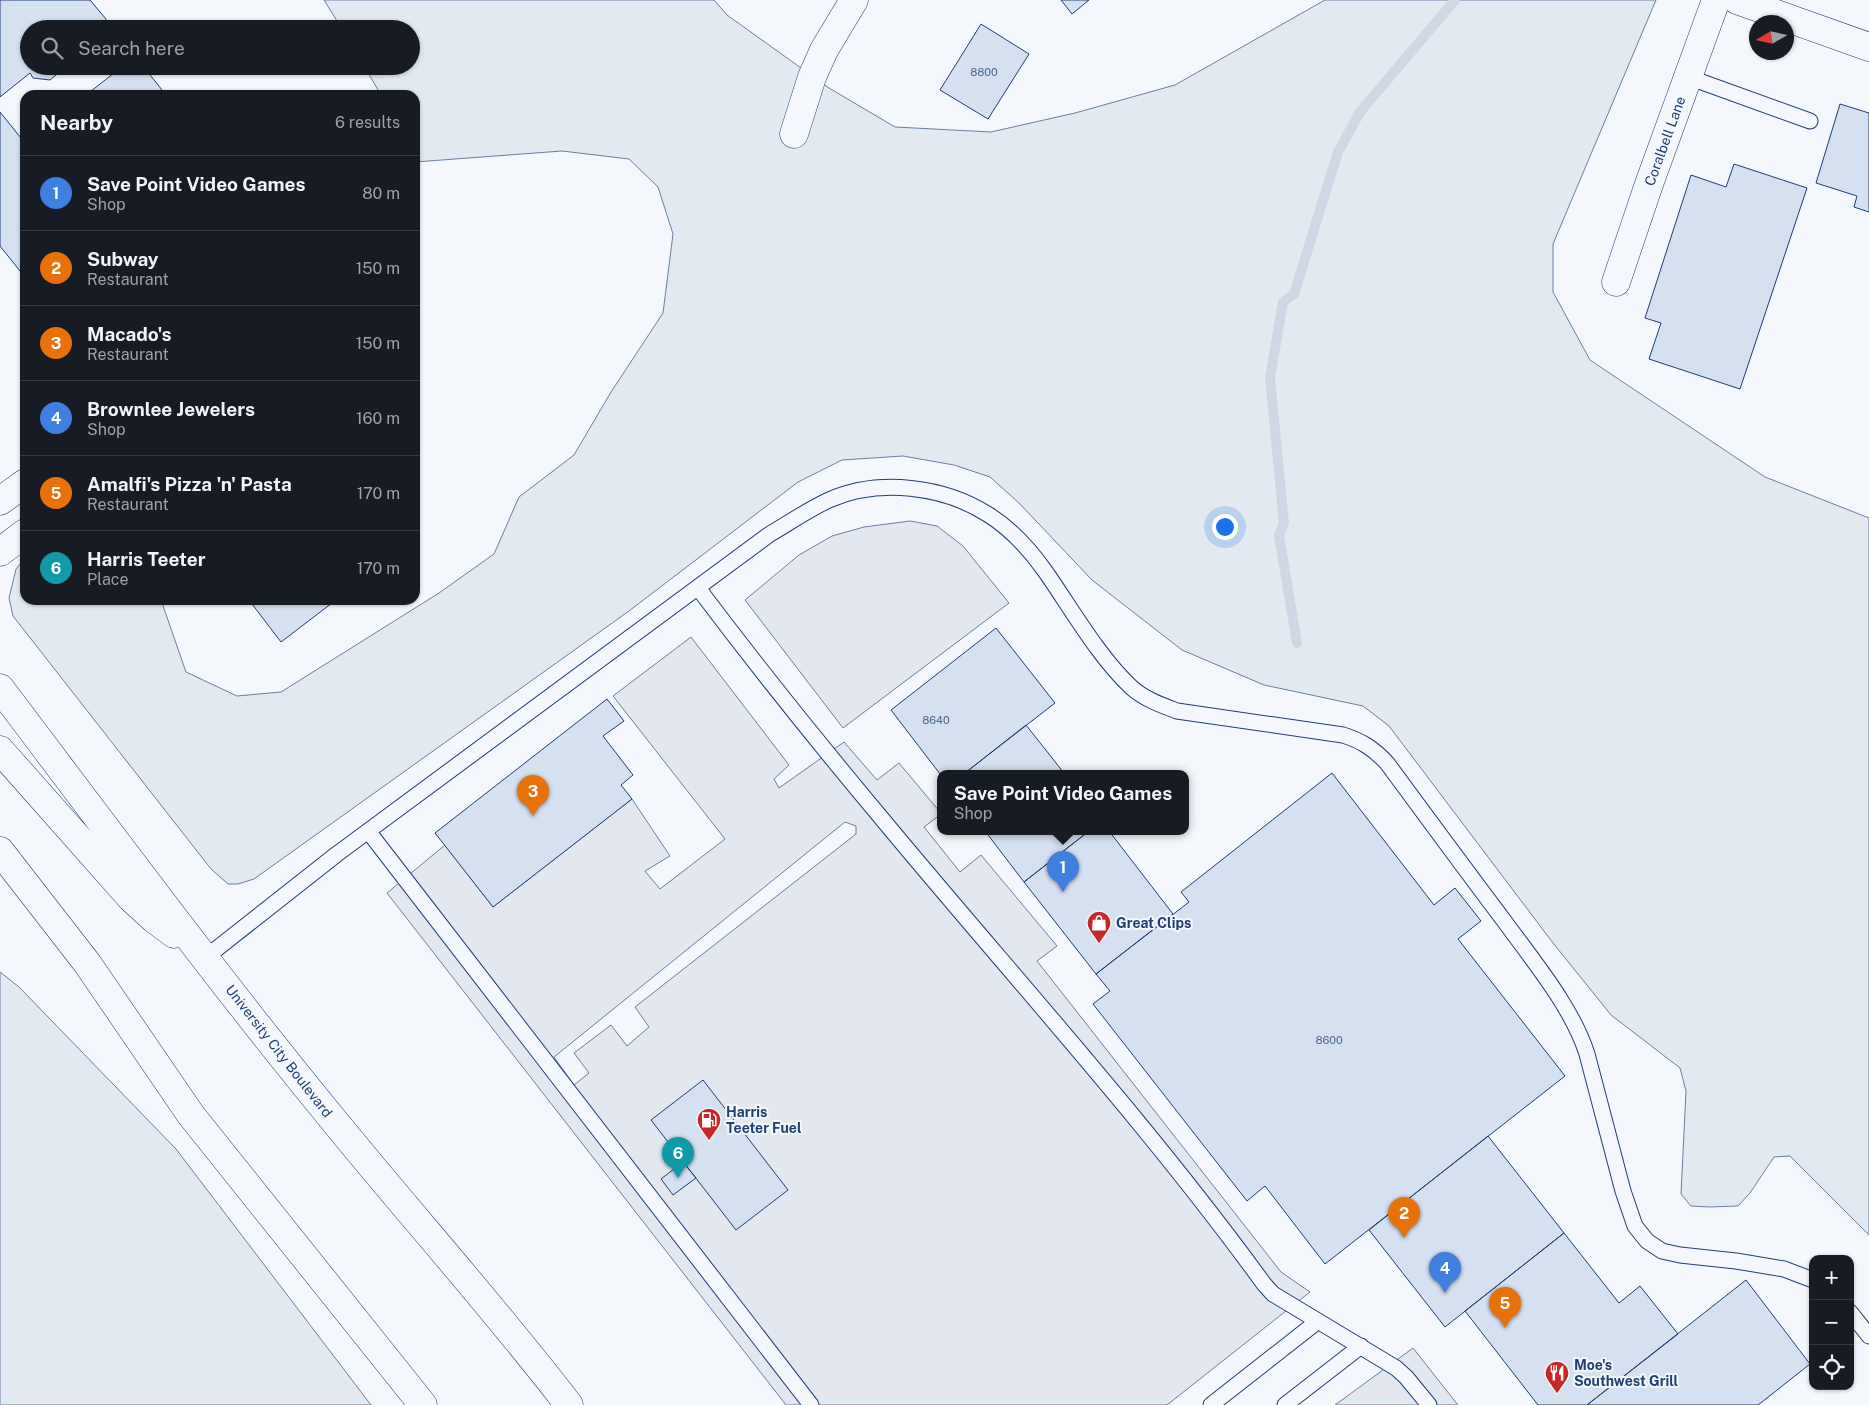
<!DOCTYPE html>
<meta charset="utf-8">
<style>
:root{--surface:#171b24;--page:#20242c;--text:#f1f3f6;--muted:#9ea1a6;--line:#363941;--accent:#c62828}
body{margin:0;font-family:"Public Sans",sans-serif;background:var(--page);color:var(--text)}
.controls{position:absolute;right:15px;bottom:15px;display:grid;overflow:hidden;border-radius:10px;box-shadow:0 1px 4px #0004}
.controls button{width:45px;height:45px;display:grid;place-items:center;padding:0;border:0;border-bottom:1px solid var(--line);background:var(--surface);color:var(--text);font:25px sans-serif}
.compass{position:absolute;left:1749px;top:15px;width:45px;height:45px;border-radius:50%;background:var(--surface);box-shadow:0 1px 4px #0004;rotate:261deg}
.you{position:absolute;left:1224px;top:526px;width:18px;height:18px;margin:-12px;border:4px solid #fff;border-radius:50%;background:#1a73e8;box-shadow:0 0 0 8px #1a73e833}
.badge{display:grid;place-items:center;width:32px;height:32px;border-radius:50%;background:var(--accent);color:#fff;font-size:16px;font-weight:700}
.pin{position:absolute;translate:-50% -41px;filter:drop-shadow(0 1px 2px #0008)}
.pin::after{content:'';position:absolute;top:26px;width:18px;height:15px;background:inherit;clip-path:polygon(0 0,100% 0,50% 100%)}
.popup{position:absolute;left:937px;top:770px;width:252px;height:65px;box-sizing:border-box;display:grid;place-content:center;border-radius:10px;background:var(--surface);filter:drop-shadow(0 1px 4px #0005);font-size:16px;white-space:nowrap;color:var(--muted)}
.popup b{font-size:19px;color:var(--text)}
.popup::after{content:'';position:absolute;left:50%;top:100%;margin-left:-10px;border:10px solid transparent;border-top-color:var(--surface)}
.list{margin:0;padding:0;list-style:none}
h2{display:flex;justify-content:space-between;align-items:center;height:65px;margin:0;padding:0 20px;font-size:21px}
h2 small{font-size:16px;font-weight:400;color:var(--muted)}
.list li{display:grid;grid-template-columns:32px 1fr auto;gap:15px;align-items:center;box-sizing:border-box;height:75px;padding:0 20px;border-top:1px solid var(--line)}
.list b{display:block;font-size:19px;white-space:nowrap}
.list p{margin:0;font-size:16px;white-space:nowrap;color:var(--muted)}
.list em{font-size:16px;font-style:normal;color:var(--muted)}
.icon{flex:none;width:28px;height:28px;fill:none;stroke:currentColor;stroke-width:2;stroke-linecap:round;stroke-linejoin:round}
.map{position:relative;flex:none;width:1869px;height:1405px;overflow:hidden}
.search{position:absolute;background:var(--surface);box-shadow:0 1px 4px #0004;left:20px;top:20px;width:400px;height:55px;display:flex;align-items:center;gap:12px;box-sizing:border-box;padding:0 18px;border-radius:28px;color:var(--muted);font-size:19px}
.panel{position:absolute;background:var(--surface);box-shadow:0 1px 4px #0004;left:20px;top:90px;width:400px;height:515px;border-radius:15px}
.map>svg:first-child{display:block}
.green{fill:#e3e9f0;stroke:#687fa3}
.parking{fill:#e3e8f0;stroke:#687fa3;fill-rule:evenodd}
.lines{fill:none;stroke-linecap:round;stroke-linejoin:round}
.stream{stroke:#cfd7e4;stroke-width:10}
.building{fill:#d5e0f0;stroke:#1d3f73}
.service-casing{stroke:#1d3f73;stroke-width:17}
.minor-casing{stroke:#1d3f73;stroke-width:29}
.primary-casing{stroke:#1d3f73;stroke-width:29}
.service{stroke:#f4f7fb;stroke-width:15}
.minor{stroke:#f4f7fb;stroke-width:28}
.primary{stroke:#f4f7fb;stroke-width:28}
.labels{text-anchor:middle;stroke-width:4;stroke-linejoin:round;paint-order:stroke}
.number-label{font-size:11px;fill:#4b6792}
.street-label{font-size:14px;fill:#1d3f73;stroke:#f4f7fb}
.poi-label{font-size:14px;font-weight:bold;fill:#1d3f73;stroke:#f4f7fb;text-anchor:start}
</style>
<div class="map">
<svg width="1869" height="1405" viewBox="0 0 1869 1405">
<rect width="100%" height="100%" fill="#f4f7fb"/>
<path class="green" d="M324,0H714L727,15L829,88L895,127L991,132L1075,113L1175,85L1325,0H1656L1553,244V292L1590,360L1765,477L1869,518V1235L1790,1156L1774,1157L1750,1193L1738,1206L1709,1207L1691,1206L1681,1194L1686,1091L1680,1068L1611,1015L1553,943L1389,726L1363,706L1264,685L1182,650L1092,580L1019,503L990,477L954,465L903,456L842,460L798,482L629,611L254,879L238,884H228L211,869L13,616L9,598L16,569L25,558V600H161L186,672L237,696L281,692L439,593L494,554L519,497L574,455L611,392L663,313L673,234L658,187L629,159L562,151L415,162V95H381L364,66H411V29H342Z
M0,972L19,987L176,1149L371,1405H0Z"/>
<path class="parking" d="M910,521L937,526L963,546L1009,603L843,728L745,600L799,555L832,536L864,527Z
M691,637L789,765L774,779L779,788L844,742L877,780L899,763L940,812V815L924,827L960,872L981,855L1057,946L1037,961L1281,1272L1310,1292L1167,1405H786L387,893L445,845L493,907L632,799L670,856L645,871L660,889L725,839L613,696ZM845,822L856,826V834L635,1007L649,1027L627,1046L611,1025L574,1053L589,1073L574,1085L554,1057Z
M1413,1348L1458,1405H1335Z"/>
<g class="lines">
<path class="stream" d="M1297,643L1279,535L1284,523L1270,378L1283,302L1294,294L1338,152L1360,112L1455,0"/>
</g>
<path class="building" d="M0,0H90L106,19L105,29H29V66H67L50,80L33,78L30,73L0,97Z
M1061,0H1089L1072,14Z
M981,24L1029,54L988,119L940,90Z
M123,66H143L166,95H86Z
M1840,104L1869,113V212L1854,207L1857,196L1816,183Z
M0,112L25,143L24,276L0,246Z
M1734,164L1807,188L1740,389L1649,359L1661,323L1645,318L1691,175L1726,187Z
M249,600H336L281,642Z
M996,628L1055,703L965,773L940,774L891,710Z
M607,699L624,721L603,736L633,775L621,785L632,799L493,907L435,833Z
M1026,725L1064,773H965Z
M1332,773L1434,905L1455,888L1481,921L1458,939L1565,1076L1325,1264L1265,1186L1247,1201L1093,1004L1110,991L1096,974L1189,902L1181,892Z
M985,831H1089L1024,882Z
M1089,831H1109L1173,914L1096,974L1024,882Z
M703,1080L788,1190L736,1230L651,1120Z
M1488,1136L1564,1233L1445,1327L1369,1230Z
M683,1162L696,1178L673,1195L661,1179Z
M1564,1233L1619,1303L1640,1286L1678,1334L1587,1405H1538L1465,1311Z
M1746,1280L1810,1364L1762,1402L1758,1405H1587Z"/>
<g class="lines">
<defs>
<path id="service" d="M1688,77L1810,121
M698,588C756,665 816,740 878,814C1007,970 1144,1119 1264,1284L1273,1294L1396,1368L1406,1377L1429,1405
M368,831L811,1405
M205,958L337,854L770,534C789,523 809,509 829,500C879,478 944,486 989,515C1011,529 1030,550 1045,571C1071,608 1098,656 1131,687C1144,699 1161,705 1177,711L1343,735C1362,741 1374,749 1387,763C1426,816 1465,869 1505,922C1534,962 1572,1007 1587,1054L1623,1191L1635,1226L1647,1241L1662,1251L1680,1255L1736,1261L1784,1269L1813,1280
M1850,1312L1869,1336
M1211,1405L1318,1321
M1285,1405L1361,1346"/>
<path id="minor" d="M1737,0L1869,47
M794,134L812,77L824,50L854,0
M1616,282L1649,184L1716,0
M0,501L25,483
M0,552L25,533"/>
<path id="primary" d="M0,688C112,836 222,985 340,1128C416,1221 496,1310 569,1405
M0,750L131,898L154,919L174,934
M0,851L87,963L191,1115L423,1405"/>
</defs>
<use href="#service" class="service-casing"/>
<use href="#minor" class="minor-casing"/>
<use href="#primary" class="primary-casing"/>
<use href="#service" class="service"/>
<use href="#minor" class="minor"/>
<use href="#primary" class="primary"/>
</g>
<defs>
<symbol id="shop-pin" viewBox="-11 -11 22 30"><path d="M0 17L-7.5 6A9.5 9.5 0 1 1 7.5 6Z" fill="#c62828" stroke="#f4f7fb"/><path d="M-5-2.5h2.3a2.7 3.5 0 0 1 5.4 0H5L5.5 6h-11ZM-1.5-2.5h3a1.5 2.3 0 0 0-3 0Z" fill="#fff"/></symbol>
<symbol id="fuel-pin" viewBox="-11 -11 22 30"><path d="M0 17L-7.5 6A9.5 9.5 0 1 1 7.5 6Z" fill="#c62828" stroke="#f4f7fb"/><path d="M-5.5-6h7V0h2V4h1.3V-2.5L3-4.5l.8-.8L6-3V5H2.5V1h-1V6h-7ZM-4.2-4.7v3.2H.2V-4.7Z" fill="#fff"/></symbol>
<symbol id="restaurant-pin" viewBox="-11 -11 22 30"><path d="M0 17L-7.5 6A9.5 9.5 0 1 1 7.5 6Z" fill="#c62828" stroke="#f4f7fb"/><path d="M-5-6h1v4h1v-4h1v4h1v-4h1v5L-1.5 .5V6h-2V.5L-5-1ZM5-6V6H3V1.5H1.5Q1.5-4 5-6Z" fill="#fff"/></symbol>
</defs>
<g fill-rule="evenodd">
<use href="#shop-pin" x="1085" y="909" width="28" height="38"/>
<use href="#fuel-pin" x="695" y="1106" width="28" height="38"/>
<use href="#restaurant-pin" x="1543" y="1359" width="28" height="38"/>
</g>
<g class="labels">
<g class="number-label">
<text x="984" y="76">8800</text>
<text x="936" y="724">8640</text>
<text x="1329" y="1044">8600</text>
</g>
<g class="street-label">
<text transform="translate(1665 141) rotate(-70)" y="5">Coralbell Lane</text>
<text transform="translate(279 1051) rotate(52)" y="5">University City Boulevard</text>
</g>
<g class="poi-label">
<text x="1116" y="928">Great Clips</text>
<text x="726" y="1117">Harris<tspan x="726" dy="16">Teeter Fuel</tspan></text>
<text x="1574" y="1370">Moe's<tspan x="1574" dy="16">Southwest Grill</tspan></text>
</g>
</g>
</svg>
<div class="controls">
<button>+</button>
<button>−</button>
<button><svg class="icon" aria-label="locate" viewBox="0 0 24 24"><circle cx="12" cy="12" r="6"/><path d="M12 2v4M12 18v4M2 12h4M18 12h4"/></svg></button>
</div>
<svg class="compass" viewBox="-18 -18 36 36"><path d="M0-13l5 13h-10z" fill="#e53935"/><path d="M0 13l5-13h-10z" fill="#9ea1a6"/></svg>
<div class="you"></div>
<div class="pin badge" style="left:1063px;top:892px;background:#3f7fe0">1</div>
<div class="popup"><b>Save Point Video Games</b>Shop</div>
<div class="pin badge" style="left:1404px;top:1238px;background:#e8710a">2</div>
<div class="pin badge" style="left:533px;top:816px;background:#e8710a">3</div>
<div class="pin badge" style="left:1445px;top:1293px;background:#3f7fe0">4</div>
<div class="pin badge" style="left:1505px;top:1328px;background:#e8710a">5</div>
<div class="pin badge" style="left:678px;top:1178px;background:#0f9aa8">6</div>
<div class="search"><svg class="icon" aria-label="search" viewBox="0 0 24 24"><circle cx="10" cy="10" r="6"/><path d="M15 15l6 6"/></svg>Search here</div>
<section class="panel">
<h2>Nearby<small>6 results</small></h2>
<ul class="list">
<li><span class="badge" style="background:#3f7fe0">1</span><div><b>Save Point Video Games</b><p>Shop</p></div><em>80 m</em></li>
<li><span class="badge" style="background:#e8710a">2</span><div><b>Subway</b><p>Restaurant</p></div><em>150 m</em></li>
<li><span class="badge" style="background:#e8710a">3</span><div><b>Macado's</b><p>Restaurant</p></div><em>150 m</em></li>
<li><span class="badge" style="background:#3f7fe0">4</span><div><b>Brownlee Jewelers</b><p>Shop</p></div><em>160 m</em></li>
<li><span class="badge" style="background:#e8710a">5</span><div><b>Amalfi's Pizza 'n' Pasta</b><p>Restaurant</p></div><em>170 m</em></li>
<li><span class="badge" style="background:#0f9aa8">6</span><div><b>Harris Teeter</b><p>Place</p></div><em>170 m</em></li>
</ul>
</section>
</div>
